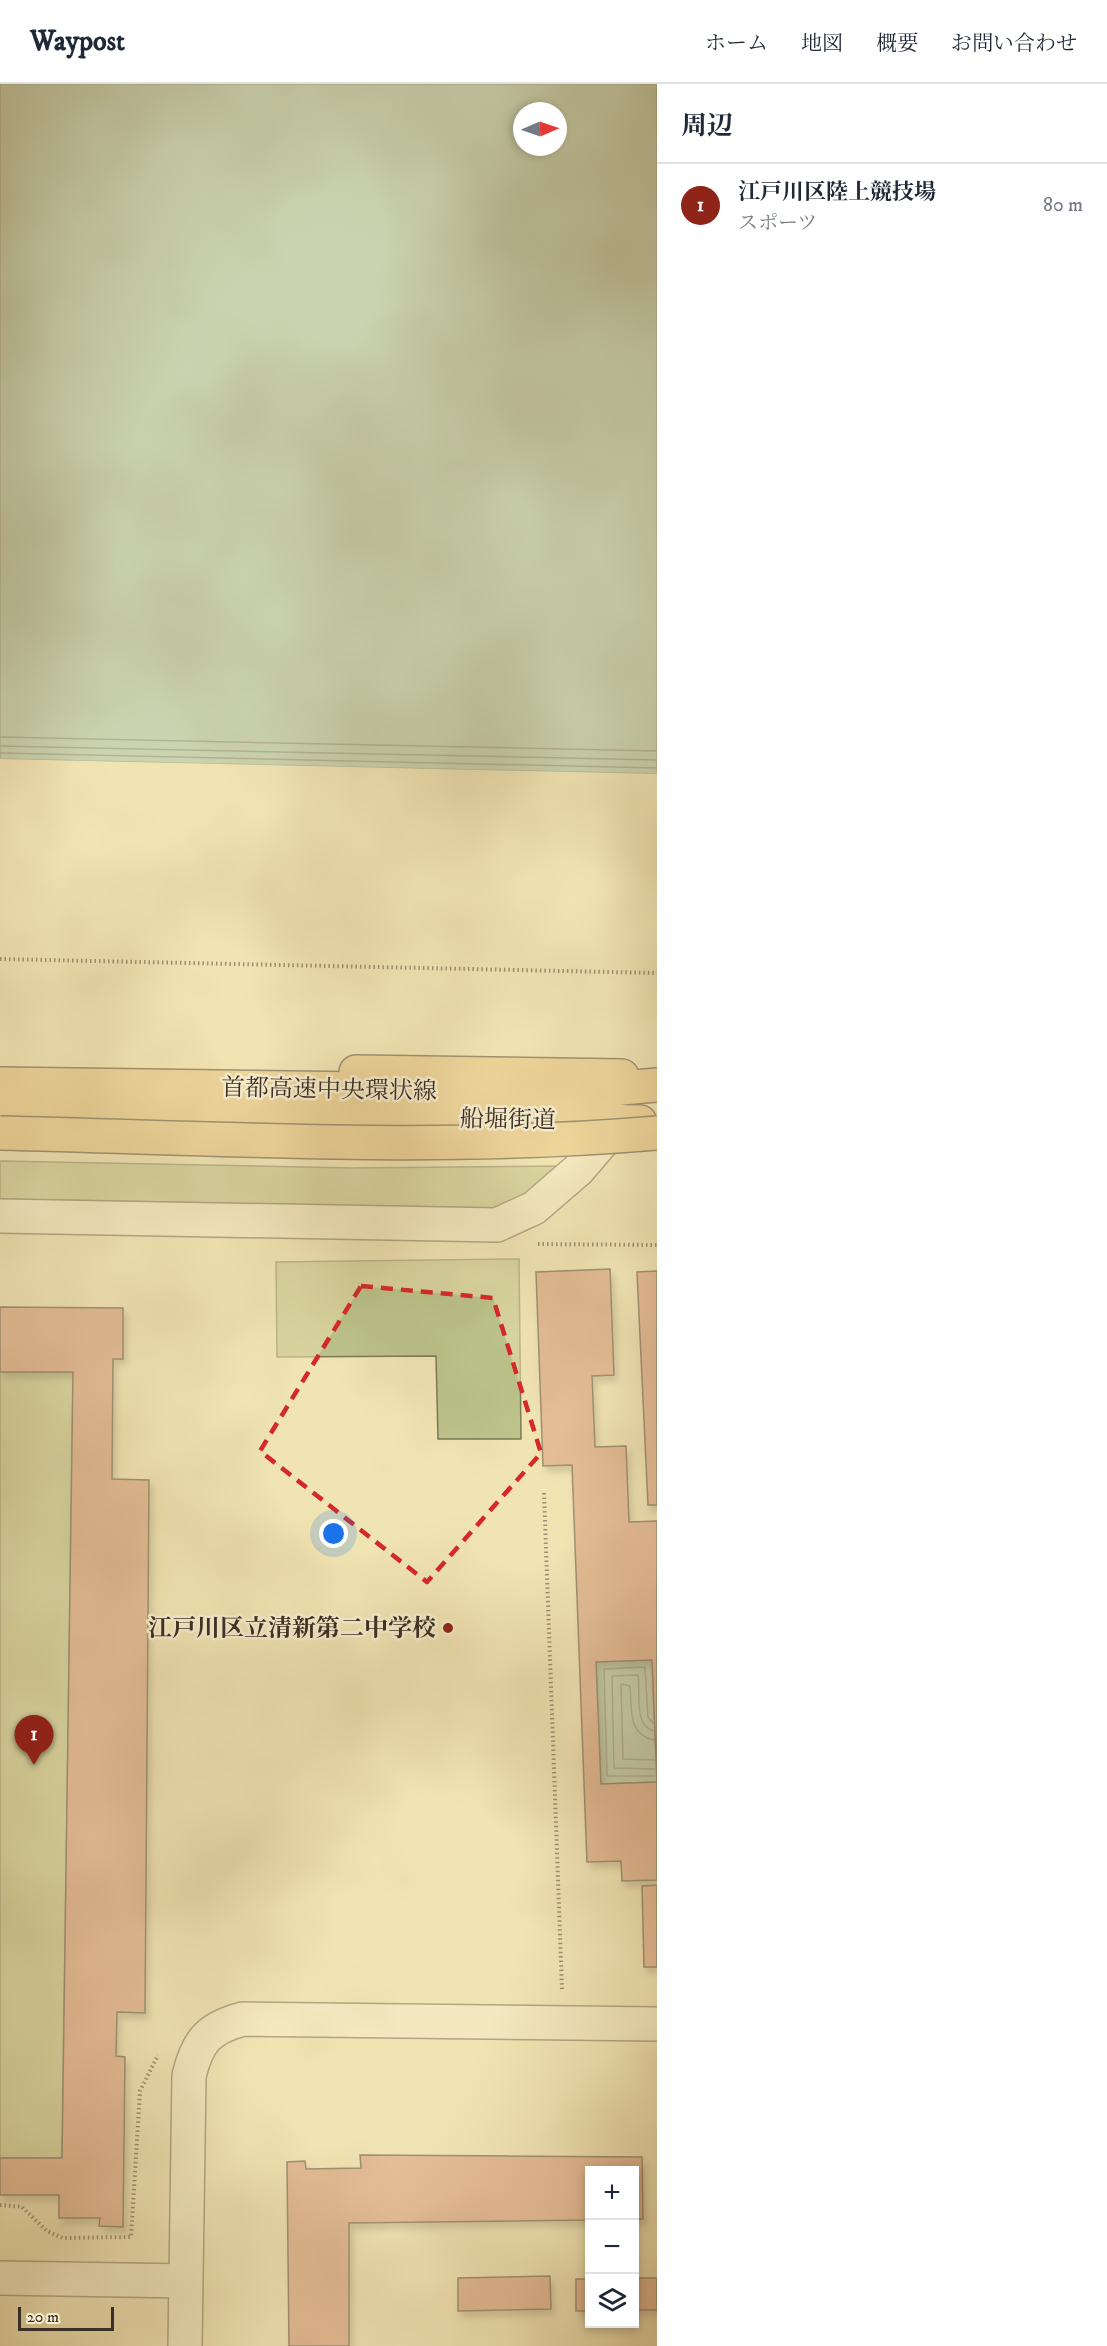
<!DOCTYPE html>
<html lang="ja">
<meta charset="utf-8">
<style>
:root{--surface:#fff;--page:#f6f6f7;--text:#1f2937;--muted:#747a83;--line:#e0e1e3;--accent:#8f2418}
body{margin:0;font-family:"IM FELL DW Pica","Noto Serif JP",serif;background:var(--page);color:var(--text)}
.controls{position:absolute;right:18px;bottom:18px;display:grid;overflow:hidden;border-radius:0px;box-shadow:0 3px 9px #0003}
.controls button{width:54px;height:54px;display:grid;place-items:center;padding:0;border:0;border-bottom:2px solid var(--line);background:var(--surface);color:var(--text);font:30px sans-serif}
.compass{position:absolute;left:513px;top:18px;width:54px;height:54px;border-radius:50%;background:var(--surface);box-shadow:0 3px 9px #0003;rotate:88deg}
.scale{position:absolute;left:18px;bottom:15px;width:96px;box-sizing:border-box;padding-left:6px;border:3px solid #3b2f24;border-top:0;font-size:16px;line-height:21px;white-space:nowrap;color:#3b2f24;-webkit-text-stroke:4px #f6edce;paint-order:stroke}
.you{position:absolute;left:334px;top:1450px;width:21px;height:21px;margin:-15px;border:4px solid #fff;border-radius:50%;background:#1a73e8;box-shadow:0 0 0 9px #1a73e833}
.badge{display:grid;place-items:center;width:39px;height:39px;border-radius:50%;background:var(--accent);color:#fff;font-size:20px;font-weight:700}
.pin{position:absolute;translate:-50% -50px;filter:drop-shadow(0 2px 3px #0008)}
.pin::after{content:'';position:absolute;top:32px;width:21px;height:18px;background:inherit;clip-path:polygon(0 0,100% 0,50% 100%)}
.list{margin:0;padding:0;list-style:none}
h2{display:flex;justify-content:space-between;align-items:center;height:78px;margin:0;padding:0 24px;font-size:26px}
h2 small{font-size:20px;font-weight:400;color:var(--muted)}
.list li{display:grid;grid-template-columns:39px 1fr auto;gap:18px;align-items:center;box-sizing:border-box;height:84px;padding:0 24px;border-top:2px solid var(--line)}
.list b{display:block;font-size:22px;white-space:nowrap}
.list p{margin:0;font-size:20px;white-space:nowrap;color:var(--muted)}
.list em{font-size:20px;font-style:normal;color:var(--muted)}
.icon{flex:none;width:33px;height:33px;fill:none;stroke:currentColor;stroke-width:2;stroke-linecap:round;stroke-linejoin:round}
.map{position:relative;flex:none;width:657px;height:2262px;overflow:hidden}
header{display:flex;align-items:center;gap:36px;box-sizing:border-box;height:84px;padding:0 30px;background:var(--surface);border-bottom:2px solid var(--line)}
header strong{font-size:28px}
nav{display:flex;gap:33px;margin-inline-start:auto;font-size:21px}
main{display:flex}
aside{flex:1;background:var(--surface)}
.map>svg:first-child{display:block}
.green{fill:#bcc48b;stroke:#7c7a58;stroke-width:1.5}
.water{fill:#9bbfab;stroke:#758575;stroke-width:1.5;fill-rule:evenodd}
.pier{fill:#f1e4b3}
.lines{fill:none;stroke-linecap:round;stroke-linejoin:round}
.shore{stroke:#6b7768;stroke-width:1.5}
.building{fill:#d48c71;stroke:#3b2f24;stroke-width:1.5;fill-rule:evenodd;filter:url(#shadow)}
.minor-casing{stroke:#685c48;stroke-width:36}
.major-casing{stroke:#3b2f24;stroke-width:36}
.highway-casing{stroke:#3b2f24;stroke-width:36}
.path{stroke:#3b2f24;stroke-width:4;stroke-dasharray:1.5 3;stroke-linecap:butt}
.minor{stroke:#f6edce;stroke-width:33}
.major{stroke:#e8c27a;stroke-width:33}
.highway{stroke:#e8c27a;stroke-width:33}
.highway-bridge-casing{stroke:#3b2f24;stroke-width:36;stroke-linecap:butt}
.highway-bridge{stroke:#e8c27a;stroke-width:33}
.marked{fill:none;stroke:#d62828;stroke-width:4.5;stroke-dasharray:12 8;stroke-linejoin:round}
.poi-dot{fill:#8f2418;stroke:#f6edce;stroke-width:2}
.labels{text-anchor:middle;stroke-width:5;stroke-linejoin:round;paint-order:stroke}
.street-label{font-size:24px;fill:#3b2f24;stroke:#f6edce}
.poi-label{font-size:24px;font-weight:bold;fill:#3b2f24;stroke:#f6edce;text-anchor:end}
</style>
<header>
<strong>Waypost</strong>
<nav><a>ホーム</a><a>地図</a><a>概要</a><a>お問い合わせ</a></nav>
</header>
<main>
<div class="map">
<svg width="657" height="2262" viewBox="0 0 657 2262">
<defs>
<filter id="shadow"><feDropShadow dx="3.5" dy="6" stdDeviation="3" flood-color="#0004"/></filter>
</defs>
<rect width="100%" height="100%" fill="#f1e4b3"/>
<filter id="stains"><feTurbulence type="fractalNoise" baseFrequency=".00333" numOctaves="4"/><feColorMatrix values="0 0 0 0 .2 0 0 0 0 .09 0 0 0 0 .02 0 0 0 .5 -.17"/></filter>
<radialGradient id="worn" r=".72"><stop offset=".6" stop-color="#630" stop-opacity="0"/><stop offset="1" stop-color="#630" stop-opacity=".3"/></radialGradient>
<path class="green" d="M0,1077L352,1084L563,1082L519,1115L494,1124L0,1115Z
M519,1175L521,1355H438L436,1272L277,1273L276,1178Z
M0,1288H73L62,2074H0Z"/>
<path class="water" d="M0,0H657V690L0,675ZM522,27H558V63H522Z
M652,1576L657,1698L601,1700L596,1578Z"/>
<path class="pier" d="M0,675L657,690V693L0,678Z"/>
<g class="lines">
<path class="shore" d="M0,653L657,667
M0,662L657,676
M0,669L657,684
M653,1639L648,1633L645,1583L604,1585L607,1692H655
M653,1647C633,1640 641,1609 638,1591L612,1592L614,1684L655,1685
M654,1656C627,1651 632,1623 630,1602L621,1600L623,1675L655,1676"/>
</g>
<path class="building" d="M610,1185L614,1291L592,1292L595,1363L626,1362L629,1438L657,1437V1796L622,1797L621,1777L587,1778L572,1381L543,1382L536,1188ZM652,1576L657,1698L601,1700L596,1578Z
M657,1187V1421H648L637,1188Z
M0,1223L123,1224V1275H113L112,1395L149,1396L145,1929L117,1928L116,1972L125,1973L123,2143L99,2142L100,2134H59V2111H0V2074H62L73,1288H0Z
M657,1801V1883H644L642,1802Z
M360,2071L642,2073L643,2135H634V2086H590V2136L349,2139V2262H289L287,2078L305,2077L306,2085L361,2084Z
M550,2192L551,2225L458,2227V2194Z
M634,2194H657V2226H634Z
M576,2195H590V2227H576Z"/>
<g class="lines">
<defs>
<path id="minor" d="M0,1132L497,1141L534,1124L578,1086L620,1037
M0,2194L186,2197
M185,2262L189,1992C197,1958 208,1944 243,1935L657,1940"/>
<path id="major" d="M356,988L622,992
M0,1027L640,1038"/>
<path id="highway" d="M0,1000L576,1008L657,1001"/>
</defs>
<use href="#minor" class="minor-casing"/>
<use href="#major" class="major-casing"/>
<use href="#highway" class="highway-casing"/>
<path class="path" d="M0,875L657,889
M538,1160L657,1161
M544,1409L562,1906
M0,2121L22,2123L47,2147L63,2154L131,2153L140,2007L158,1971"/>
<use href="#minor" class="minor"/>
<use href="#major" class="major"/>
<use href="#highway" class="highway"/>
<defs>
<path id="highway-bridge" d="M0,1049C218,1054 439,1068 657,1049"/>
</defs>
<use href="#highway-bridge" class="highway-bridge-casing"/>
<use href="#highway-bridge" class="highway-bridge"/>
</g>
<path d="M0 0H657V2262H0ZM361,1202L493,1214L541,1369L427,1498L260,1367Z" fill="#f1e4b3" fill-opacity=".55" fill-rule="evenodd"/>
<path class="marked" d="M361,1202L493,1214L541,1369L427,1498L260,1367Z"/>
<circle class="poi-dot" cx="448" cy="1544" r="6"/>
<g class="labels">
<g class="street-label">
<text transform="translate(329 1005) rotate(1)" y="8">首都高速中央環状線</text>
<text transform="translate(508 1035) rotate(1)" y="8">船堀街道</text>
</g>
<g class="poi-label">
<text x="436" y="1552">江戸川区立清新第二中学校</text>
</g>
</g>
<rect width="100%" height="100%" filter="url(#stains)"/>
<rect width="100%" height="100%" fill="url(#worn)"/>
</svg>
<div class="controls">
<button>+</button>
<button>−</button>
<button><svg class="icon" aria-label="layers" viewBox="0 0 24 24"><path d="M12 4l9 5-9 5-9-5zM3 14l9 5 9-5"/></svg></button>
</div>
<svg class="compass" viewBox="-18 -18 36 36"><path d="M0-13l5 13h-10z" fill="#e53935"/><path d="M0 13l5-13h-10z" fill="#747a83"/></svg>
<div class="scale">20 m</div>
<div class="you"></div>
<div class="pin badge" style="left:34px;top:1681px">1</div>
</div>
<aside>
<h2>周辺<small></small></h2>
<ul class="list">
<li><span class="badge">1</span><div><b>江戸川区陸上競技場</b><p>スポーツ</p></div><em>80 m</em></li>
</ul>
</aside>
</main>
